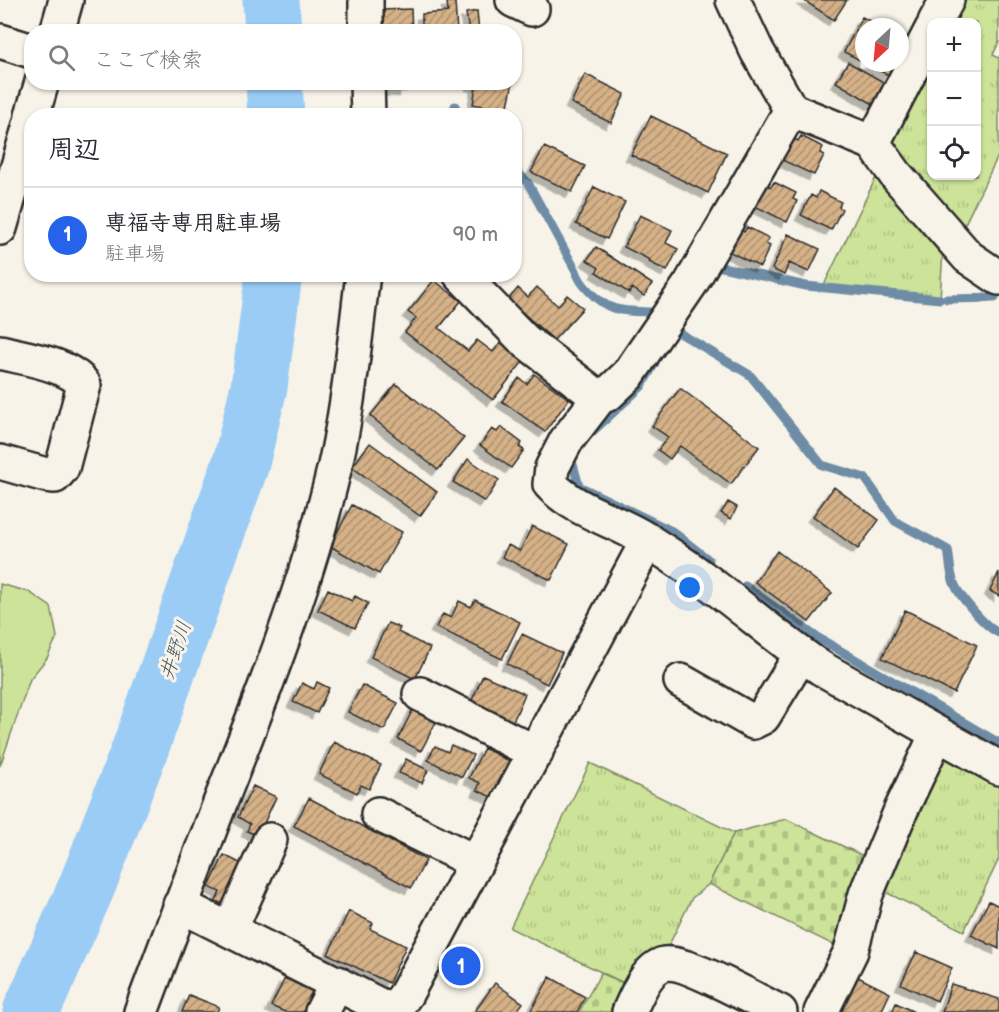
<!DOCTYPE html>
<html lang="ja">
<meta charset="utf-8">
<style>
:root{--surface:#fff;--page:#f2f2f3;--text:#2b2b33;--muted:#7c7c81;--line:#e1e1e2;--accent:#2563eb}
body{margin:0;font-family:"Balsamiq Sans","Klee One",sans-serif;background:var(--page);color:var(--text)}
.controls{position:absolute;right:18px;top:18px;display:grid;overflow:hidden;border-radius:12px;box-shadow:0 2px 4px #0004}
.controls button{width:54px;height:54px;display:grid;place-items:center;padding:0;border:0;border-bottom:2px solid var(--line);background:var(--surface);color:var(--text);font:30px sans-serif}
.compass{position:absolute;left:855px;top:18px;width:54px;height:54px;border-radius:50%;background:var(--surface);box-shadow:0 2px 4px #0004;rotate:206deg}
.you{position:absolute;left:690px;top:588px;width:21px;height:21px;margin:-15px;border:4px solid #fff;border-radius:50%;background:#1a73e8;box-shadow:0 0 0 9px #1a73e833}
.badge{display:grid;place-items:center;width:39px;height:39px;border-radius:50%;background:var(--accent);color:#fff;font-size:20px;font-weight:700}
.pin{position:absolute;translate:-50% -50%;border:3px solid #fff;box-shadow:0 2px 6px #0006}
.list{margin:0;padding:0;list-style:none}
h2{display:flex;justify-content:space-between;align-items:center;height:78px;margin:0;padding:0 24px;font-size:26px}
h2 small{font-size:20px;font-weight:400;color:var(--muted)}
.list li{display:grid;grid-template-columns:39px 1fr auto;gap:18px;align-items:center;box-sizing:border-box;height:96px;padding:0 24px;border-top:2px solid var(--line)}
.list b{display:block;font-size:22px;white-space:nowrap}
.list p{margin:0;font-size:20px;white-space:nowrap;color:var(--muted)}
.list em{font-size:20px;font-style:normal;color:var(--muted)}
.icon{flex:none;width:33px;height:33px;fill:none;stroke:currentColor;stroke-width:2;stroke-linecap:round;stroke-linejoin:round}
.map{position:relative;flex:none;width:999px;height:1012px;overflow:hidden}
.search{position:absolute;background:var(--surface);box-shadow:0 2px 4px #0004;left:24px;top:24px;width:498px;height:66px;display:flex;align-items:center;gap:15px;box-sizing:border-box;padding:0 21px;border-radius:24px;color:var(--muted);font-size:22px}
.panel{position:absolute;background:var(--surface);box-shadow:0 2px 4px #0004;left:24px;top:108px;width:498px;height:174px;border-radius:24px}
.map>svg:first-child{display:block}
.grass{fill:url(#grass-tufts);stroke:#7c8762;stroke-width:1.5}
.cemetery{fill:url(#cemetery-stones);stroke:#7c8762;stroke-width:1.5}
.garden{fill:#cce399;stroke:#7c8762;stroke-width:1.5}
.lines{fill:none;stroke-linecap:round;stroke-linejoin:round}
.stream{stroke:#6e8ca5;stroke-width:9}
.river{stroke:#9accf6;stroke-width:57}
.building{fill:url(#building-hatch);stroke:#2b2b2b;stroke-width:1.5;filter:url(#shadow)}
.minor-casing{stroke:#2b2b2b;stroke-width:38}
.minor{stroke:#f7f3e8;stroke-width:33}
.labels{text-anchor:middle;stroke-width:6;stroke-linejoin:round;paint-order:stroke}
.water-label{font-size:20px;font-style:italic;fill:#47535e;stroke:#f7f3e8}
</style>
<div class="map">
<svg width="999" height="1012" viewBox="0 0 999 1012">
<defs>
<pattern id="grass-tufts" width="24" height="20" patternUnits="userSpaceOnUse" patternTransform="scale(1.5)"><rect width="24" height="20" fill="#cce399"/><path d="M3 7l-1-3M5 7V3M7 7l1-3M15 17l-1-3M17 17v-4M19 17l1-3" fill="none" stroke="#afc384"/></pattern>
<pattern id="cemetery-stones" width="16" height="16" patternUnits="userSpaceOnUse" patternTransform="scale(1.5)"><rect width="16" height="16" fill="#cce399"/><path d="M2 7V4a2 2 0 0 1 4 0v3zM10 15v-3a2 2 0 0 1 4 0v3z" fill="#afc384"/></pattern>
<pattern id="building-hatch" width="6" height="6" patternUnits="userSpaceOnUse" patternTransform="scale(1.5)"><rect width="6" height="6" fill="#d5b187"/><path d="M-1 1l2-2M0 6l6-6M5 7l2-2" fill="none" stroke="#ad906f"/></pattern>
<filter id="shadow"><feDropShadow dx="-5.5" dy="5.5" stdDeviation="0" flood-color="#0004"/></filter>
</defs>
<rect width="100%" height="100%" fill="#f7f3e8"/>
<filter id="ink" filterUnits="userSpaceOnUse"><feTurbulence type="fractalNoise" baseFrequency=".0167" numOctaves="2"/><feDisplacementMap in="SourceGraphic" scale="12" xChannelSelector="R" yChannelSelector="G"/><feConvolveMatrix kernelMatrix="1 2 1 2 8 2 1 2 1" color-interpolation-filters="sRGB"/></filter>
<g filter="url(#ink)">
<path class="grass" d="M955,0H999V42L993,55L999,58V154L957,240L882,144L931,44L932,176H976V22H943Z
M882,165L943,250L940,299L823,287Z
M951,714L999,743V754L945,725Z
M933,750L999,784V859L964,931L873,886Z
M590,763L734,833L709,884L692,898L663,957L634,988L510,928Z"/>
<path class="cemetery" d="M786,819L876,862L846,951L709,884L734,833Z
M601,973L634,988L622,1012H579Z"/>
<path class="garden" d="M0,584L29,592L51,607L57,637L47,658L30,679L0,766Z"/>
<g class="lines">
<path class="stream" d="M455,106L460,116
M514,168L528,183L576,271C579,280 583,285 589,291C609,313 624,311 652,312
M722,267L806,286L940,299
M947,299L995,298
M678,332L750,375L822,465L865,478L895,521L948,550C950,560 950,573 954,583C959,596 986,628 999,633
M590,434L641,387L655,363
M575,454L572,461L579,486L672,531L709,560
M745,586L815,636L999,743"/>
<path class="river" d="M271,0L273,32
M274,82L276,116
M31,1012L87,886L140,749L241,463L259,387L274,274"/>
</g>
<path class="building" d="M803,0H847L834,20Z
M447,2H455L457,32H422V14L448,12Z
M411,9L412,32H382L381,10Z
M477,11L479,32H469L466,13Z
M862,17L882,27H864V62L844,52Z
M848,62L885,83L873,104L836,82Z
M865,63H894L888,75Z
M585,74L625,94L611,123L571,103Z
M384,82H405V91L384,90Z
M471,82H513L507,111L473,104L476,86L471,85Z
M651,116L727,153L708,193L631,155Z
M801,136L823,147L820,153L824,155L814,175L782,160L793,138L798,141Z
M544,147L585,166L572,192L531,172Z
M774,182L796,193L793,199L797,201L787,222L755,206L766,184L771,187Z
M594,187L625,202L607,239L576,224Z
M819,191L841,202L839,207L842,209L831,230L801,215L811,195L816,198Z
M640,215L672,230L666,243L678,249L667,271L649,262L650,260L624,247Z
M747,227L769,238L766,244L770,246L760,267L728,251L739,229L744,232Z
M788,234L820,249L809,272L789,263L784,275L772,269Z
M596,247L652,284L644,296L632,288L629,293L596,272L599,268L587,260Z
M434,280L461,301L439,328L468,351L477,340L493,352L502,341L525,359L493,400L405,332L416,318L408,312Z
M537,287L558,306L567,295L583,308L554,340L508,300L518,288L528,297Z
M534,374L569,399L545,432L502,401L519,378L527,384Z
M396,384L464,438L438,470L370,416Z
M680,388L759,447L731,484L680,446L670,459L658,450L668,437L652,426Z
M501,427L522,443L519,447L524,450L511,468L480,445L492,429L497,432Z
M370,443L437,492L420,516L352,467Z
M468,459L499,480L485,502L453,482Z
M834,487L879,520L858,549L813,516Z
M728,502L737,507L731,519L721,513Z
M352,505L402,532L379,574L330,546Z
M532,526L569,544L551,580L502,557L508,545L520,551Z
M777,551L832,593L809,622L755,582Z
M999,572V596L990,591Z
M328,589L352,601L355,596L368,603L355,628L318,610Z
M475,600L520,622L502,659L436,627L443,614L451,618L459,601L471,607Z
M905,610L977,645L954,693L882,658Z
M388,623L400,628L398,632L430,648L415,679L371,657Z
M522,634L562,653L547,684L507,664Z
M483,675L525,694L511,726L469,707Z
M317,682L329,688L317,713L293,702L302,683L314,689Z
M362,685L398,703L384,730L348,712Z
M415,705L437,720L421,751L398,739Z
M334,742L381,765L369,789L361,785L357,793L319,774Z
M451,745L473,755L462,777L428,760L435,746L448,752Z
M484,748L509,761L491,797L477,790L480,783L469,778Z
M406,759L428,770L422,783L399,773Z
M253,786L276,797L258,836L247,831L250,824L238,817Z
M309,798L426,860L411,888L294,826Z
M224,855L246,866L227,906L216,901L220,892L209,887Z
M989,901L999,906V949L971,935Z
M349,911L373,923L370,929L406,946L389,983L328,954Z
M916,952L952,968L937,1001L901,984Z
M850,973L890,993L881,1012H831Z
M550,977L585,997L577,1012H530Z
M285,978L315,992L305,1012H285L271,1006Z
M495,983L523,1003L516,1012L475,1011Z
M951,984L999,999V1012H942Z
M189,995L219,1007L217,1012H182Z
M896,1003L914,1012H892Z"/>
<g class="lines">
<defs>
<path id="minor" d="M366,0V32
M513,0L532,9
M733,0L757,51L791,110L873,143L932,29
M935,22L947,0
M57,32L66,0
M0,41L32,51
M367,82L368,116
M791,110L691,283L628,375L608,394L599,398L566,441L552,468L550,484C577,513 618,520 650,542C677,559 704,578 729,598C760,622 789,647 821,668L999,768
M32,116L42,82
M873,143L896,175L968,257L999,278
M0,228L32,118
M460,274L524,340L599,398
M0,352C24,358 70,364 84,385L62,468L55,476L46,475L0,462
M681,681L753,722L763,717L801,655
M420,694L536,753
M378,814L475,862
M180,905L393,1012
M230,930L270,840
M141,1012C167,942 193,873 220,803C261,699 303,594 330,486C348,417 354,345 363,274
M322,1012L337,983
M393,1012L406,994L648,540
M629,1012C636,997 646,969 664,964C683,959 759,1002 780,1012
M821,1012L851,951L866,894L901,810L937,734"/>
</defs>
<use href="#minor" class="minor-casing"/>
<use href="#minor" class="minor"/>
</g>
</g>
<g class="labels">
<g class="water-label">
<text transform="translate(175 650) rotate(-71)" y="7">井野川</text>
</g>
</g>
</svg>
<div class="controls">
<button>+</button>
<button>−</button>
<button><svg class="icon" aria-label="locate" viewBox="0 0 24 24"><circle cx="12" cy="12" r="6"/><path d="M12 2v4M12 18v4M2 12h4M18 12h4"/></svg></button>
</div>
<svg class="compass" viewBox="-18 -18 36 36"><path d="M0-13l5 13h-10z" fill="#e53935"/><path d="M0 13l5-13h-10z" fill="#7c7c81"/></svg>
<div class="you"></div>
<div class="pin badge" style="left:461px;top:966px">1</div>
<div class="search"><svg class="icon" aria-label="search" viewBox="0 0 24 24"><circle cx="10" cy="10" r="6"/><path d="M15 15l6 6"/></svg>ここで検索</div>
<section class="panel">
<h2>周辺<small></small></h2>
<ul class="list">
<li><span class="badge">1</span><div><b>専福寺専用駐車場</b><p>駐車場</p></div><em>90 m</em></li>
</ul>
</section>
</div>
